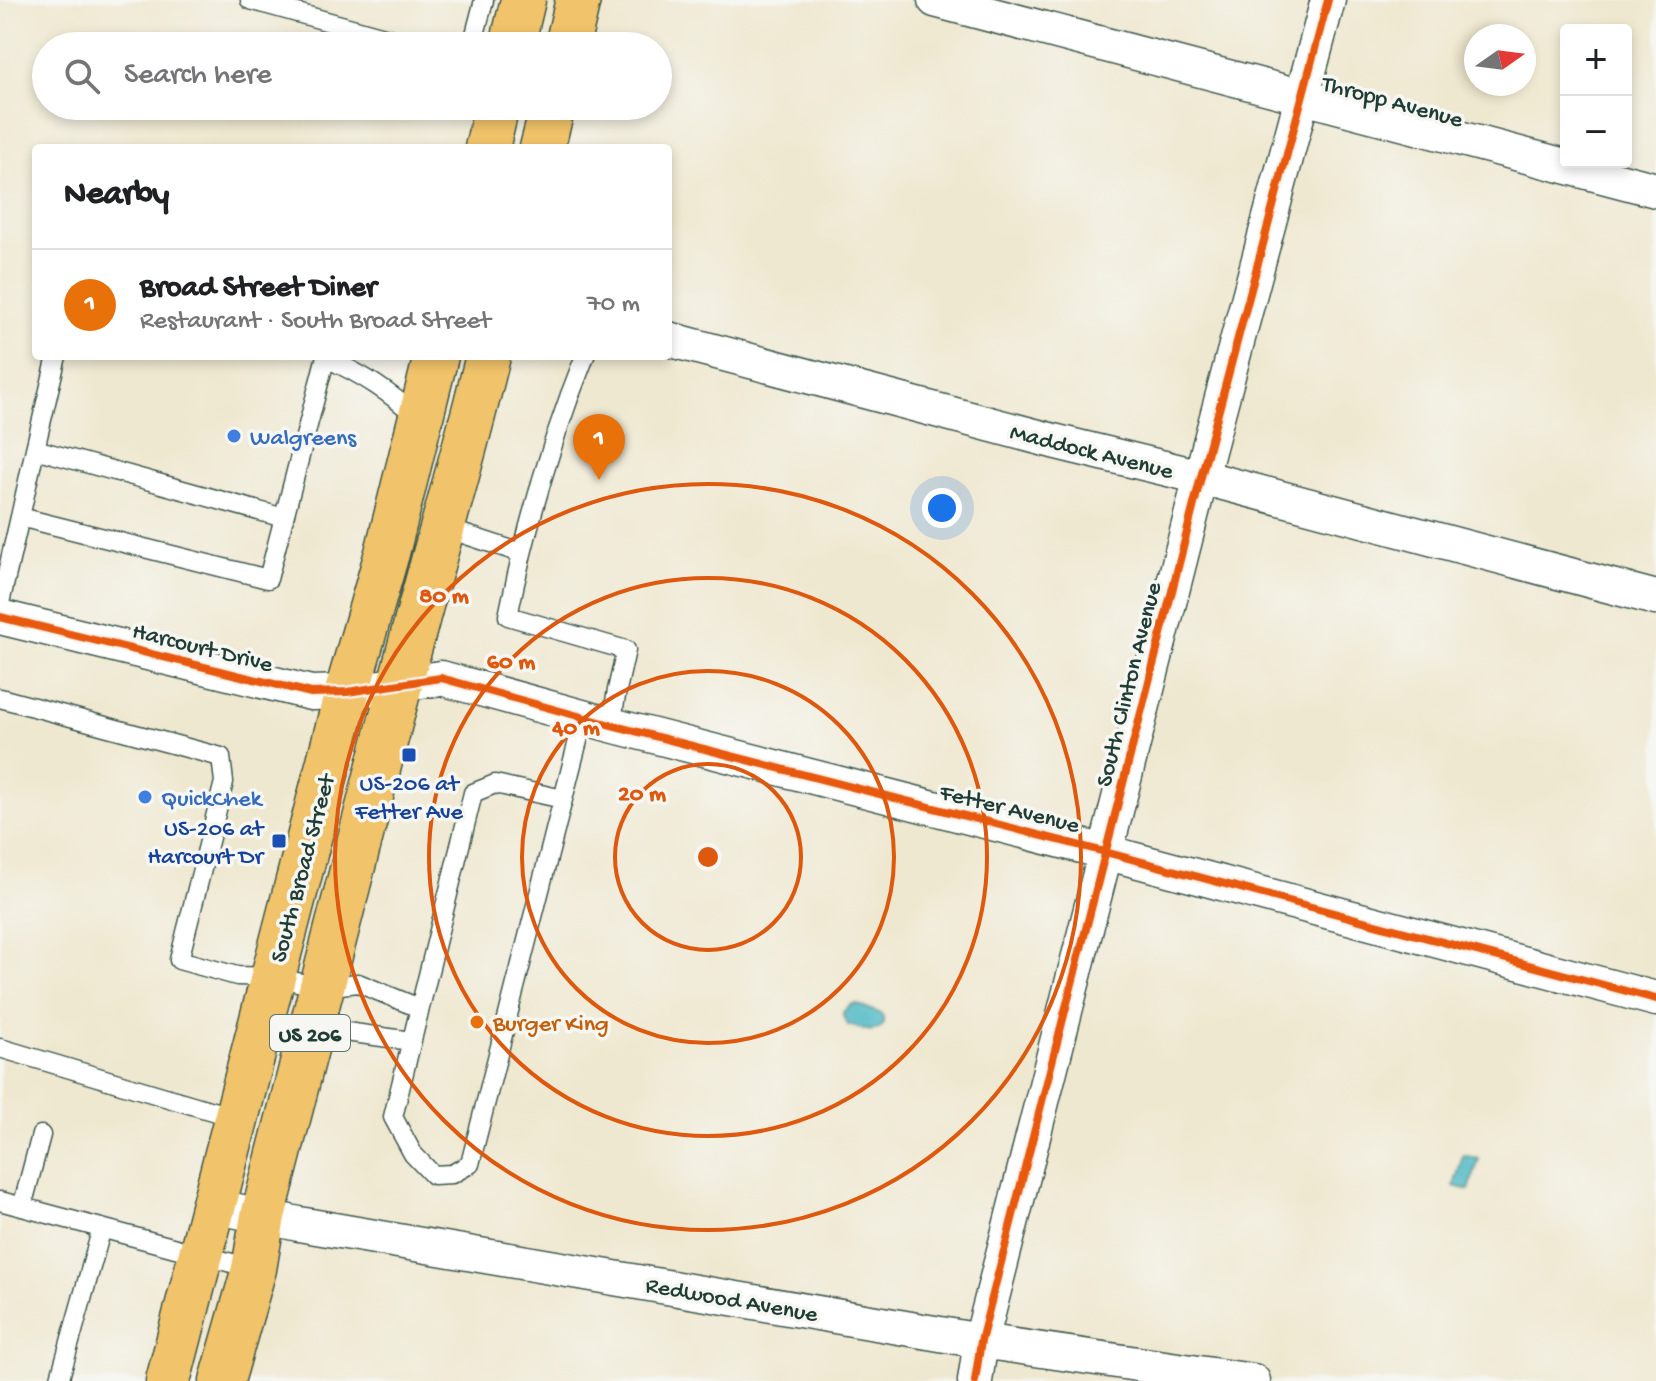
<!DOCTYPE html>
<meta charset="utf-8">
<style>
:root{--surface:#fff;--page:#f6f6f6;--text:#202124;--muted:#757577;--line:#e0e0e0;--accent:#0f766e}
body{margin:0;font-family:"Gochi Hand",sans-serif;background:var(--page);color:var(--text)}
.controls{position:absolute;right:24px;top:24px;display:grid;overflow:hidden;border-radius:8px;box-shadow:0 4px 12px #0003}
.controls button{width:72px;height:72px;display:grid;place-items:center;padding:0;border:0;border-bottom:2px solid var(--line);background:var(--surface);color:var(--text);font:40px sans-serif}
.compass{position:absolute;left:1464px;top:24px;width:72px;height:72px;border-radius:50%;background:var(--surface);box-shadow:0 4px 12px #0003;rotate:76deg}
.you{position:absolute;left:942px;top:508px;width:28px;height:28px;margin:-20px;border:6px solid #fff;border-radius:50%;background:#1a73e8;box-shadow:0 0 0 12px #1a73e833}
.badge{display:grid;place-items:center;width:52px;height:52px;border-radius:50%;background:var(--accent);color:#fff;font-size:26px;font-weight:700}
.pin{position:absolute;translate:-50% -66px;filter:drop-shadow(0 2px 4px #0008)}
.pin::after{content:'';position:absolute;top:42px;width:28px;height:24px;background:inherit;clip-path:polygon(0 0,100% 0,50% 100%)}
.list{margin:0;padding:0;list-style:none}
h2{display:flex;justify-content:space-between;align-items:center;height:104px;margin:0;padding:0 32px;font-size:34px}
h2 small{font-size:26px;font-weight:400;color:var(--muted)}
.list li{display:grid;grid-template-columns:52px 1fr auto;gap:24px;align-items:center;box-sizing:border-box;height:112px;padding:0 32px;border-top:2px solid var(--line)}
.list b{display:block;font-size:30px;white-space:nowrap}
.list p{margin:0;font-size:26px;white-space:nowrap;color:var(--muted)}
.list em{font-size:26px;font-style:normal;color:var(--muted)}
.icon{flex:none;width:44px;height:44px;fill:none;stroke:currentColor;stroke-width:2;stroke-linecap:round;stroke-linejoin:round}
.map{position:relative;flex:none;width:1656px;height:1381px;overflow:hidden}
.search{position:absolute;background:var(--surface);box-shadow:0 4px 12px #0003;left:32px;top:32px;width:640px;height:88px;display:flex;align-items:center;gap:20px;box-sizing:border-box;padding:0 28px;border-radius:44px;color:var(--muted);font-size:30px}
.panel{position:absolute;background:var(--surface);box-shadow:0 4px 12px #0003;left:32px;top:144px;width:640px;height:216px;border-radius:8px}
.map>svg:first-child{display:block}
.water{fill:#4bb8c4;stroke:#357a7c;stroke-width:2}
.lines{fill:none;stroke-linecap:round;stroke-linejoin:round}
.lane-casing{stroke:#3e574b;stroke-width:21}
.street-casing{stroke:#3e574b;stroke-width:37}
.primary-casing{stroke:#3e574b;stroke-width:47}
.lane{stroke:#fff;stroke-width:18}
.street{stroke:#fff;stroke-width:34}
.primary{stroke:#f1c36a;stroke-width:44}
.cycleway-casing{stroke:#f6f6f2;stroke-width:13}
.cycleway{stroke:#e8590c;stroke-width:8}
.ring{fill:none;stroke:#de580e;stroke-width:4}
.shop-dot{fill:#3f7fe0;stroke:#f6f6f2;stroke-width:3}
.transit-dot{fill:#1a4fb4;stroke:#f6f6f2;stroke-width:3}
.food-dot{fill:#e8710a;stroke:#f6f6f2;stroke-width:3}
.labels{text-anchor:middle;stroke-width:7;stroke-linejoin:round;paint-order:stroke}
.shield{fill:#f6f6f2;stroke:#60746d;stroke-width:2}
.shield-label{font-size:22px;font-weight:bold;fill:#1f3d34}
.street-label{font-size:24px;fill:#1f3d34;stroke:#f6f6f2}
.shop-label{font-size:24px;fill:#366cbe;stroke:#f6f6f2;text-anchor:start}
.transit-label{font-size:24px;fill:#164399;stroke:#f6f6f2}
.food-label{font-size:24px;fill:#c56008;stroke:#f6f6f2;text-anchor:start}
.centre{fill:#de580e;stroke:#f6f6f2;stroke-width:4}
.ring-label{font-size:24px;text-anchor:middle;font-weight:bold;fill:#de580e;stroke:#f6f6f2;stroke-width:7;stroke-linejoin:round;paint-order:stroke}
</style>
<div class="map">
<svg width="1656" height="1381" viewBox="0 0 1656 1381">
<rect width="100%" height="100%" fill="#f6f6f2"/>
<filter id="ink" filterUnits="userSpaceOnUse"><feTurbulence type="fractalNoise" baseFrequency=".0125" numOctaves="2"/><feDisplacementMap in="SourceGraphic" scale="16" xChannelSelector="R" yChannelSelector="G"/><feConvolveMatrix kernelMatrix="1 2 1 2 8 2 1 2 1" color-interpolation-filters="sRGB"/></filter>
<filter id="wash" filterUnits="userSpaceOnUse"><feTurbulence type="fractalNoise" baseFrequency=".006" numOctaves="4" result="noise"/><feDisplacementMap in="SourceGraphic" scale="32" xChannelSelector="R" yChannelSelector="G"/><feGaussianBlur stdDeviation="1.8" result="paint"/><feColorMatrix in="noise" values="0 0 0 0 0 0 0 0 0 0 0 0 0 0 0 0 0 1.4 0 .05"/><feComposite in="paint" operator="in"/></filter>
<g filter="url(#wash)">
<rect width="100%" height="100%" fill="#efe8d0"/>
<path class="water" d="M856,1004L882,1014L884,1024C875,1036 860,1028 848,1025L843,1016V1012L851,1005Z
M1463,1155L1479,1159L1469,1190L1454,1186Z"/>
</g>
<g filter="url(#ink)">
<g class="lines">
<defs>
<path id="lane" d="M250,0L417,46
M472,46L484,0
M585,356C551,440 526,528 508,616L626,650L617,690L611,725
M326,358C364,375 389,392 420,419
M35,449L57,356
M20,517L35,449L284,518
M442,527L521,553
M0,603L20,517L268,579L326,356
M0,698L221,757L224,782L179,960L237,976L272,977L322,987L358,983L419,1008
M563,799L495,784L473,793L393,1117L413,1154L433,1175L452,1174L470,1164L584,717
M261,1023L309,1036L346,1032L411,1041
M0,1048L236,1118
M0,1201L254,1269
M22,1207L41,1135
M59,1381L102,1228"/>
<path id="street" d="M935,0L1656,190
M668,339L1057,442L1201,477L1656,598
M0,617L311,693L347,692L441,678L611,725L1105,852L1656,999
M214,1206L299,1224L981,1341L1253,1381
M975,1381L981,1341L1201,477L1328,0"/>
<path id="primary" d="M512,46L523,0
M567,46L578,0
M487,148L497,106
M542,148L553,106
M168,1381L347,692L387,553L436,356
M222,1381L254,1269L263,1216C311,1028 359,841 408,654C434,554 464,456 488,356"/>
</defs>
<use href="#lane" class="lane-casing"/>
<use href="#street" class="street-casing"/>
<use href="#primary" class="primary-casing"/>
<use href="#lane" class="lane"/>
<use href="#street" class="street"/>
<use href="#primary" class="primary"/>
<defs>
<path id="cycleway" d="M0,617L311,693L347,692L441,678L611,725L1105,852L1656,999
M975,1381L981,1341L1201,477L1328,0"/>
</defs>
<use href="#cycleway" class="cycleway-casing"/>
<use href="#cycleway" class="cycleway"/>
</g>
</g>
<g class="ring">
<circle cx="708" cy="857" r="93"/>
<circle cx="708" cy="857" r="186"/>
<circle cx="708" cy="857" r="279"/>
<circle cx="708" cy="857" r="373"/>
</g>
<g class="shop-dot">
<circle cx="234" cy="436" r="8"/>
<circle cx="145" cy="797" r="8"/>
</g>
<g class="transit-dot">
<rect x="401" y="747" width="16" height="16" rx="4"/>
<rect x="271" y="833" width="16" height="16" rx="4"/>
</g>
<circle class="food-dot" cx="477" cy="1022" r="8"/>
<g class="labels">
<rect class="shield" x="270" y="1015" width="80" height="36" rx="6"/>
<g class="shield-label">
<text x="310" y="1041">US 206</text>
</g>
<g class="street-label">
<text transform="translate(1393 100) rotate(15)" y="8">Thropp Avenue</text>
<text transform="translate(1092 450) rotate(14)" y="8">Maddock Avenue</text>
<text transform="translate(203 646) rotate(14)" y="8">Harcourt Drive</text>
<text transform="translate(1127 684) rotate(-76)" y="8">South Clinton Avenue</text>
<text transform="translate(1010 807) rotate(14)" y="8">Fetter Avenue</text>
<text transform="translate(301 868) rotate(-75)" y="8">South Broad Street</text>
<text transform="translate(732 1298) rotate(10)" y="8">Redwood Avenue</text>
</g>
<g class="shop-label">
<text x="250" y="444">Walgreens</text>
<text x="161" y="805">QuickChek</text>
</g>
<g class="transit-label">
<text x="409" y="790">US-206 at<tspan x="409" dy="28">Fetter Ave</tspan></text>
<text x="263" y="835" text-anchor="end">US-206 at<tspan x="263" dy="28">Harcourt Dr</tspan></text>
</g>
<g class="food-label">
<text x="493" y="1030">Burger King</text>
</g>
</g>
<circle cx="708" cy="857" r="12" class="centre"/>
<g class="ring-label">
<text x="444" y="602">80 m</text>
<text x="511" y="668">60 m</text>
<text x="576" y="734">40 m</text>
<text x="642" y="800">20 m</text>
</g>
</svg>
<div class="controls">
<button>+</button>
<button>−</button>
</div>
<svg class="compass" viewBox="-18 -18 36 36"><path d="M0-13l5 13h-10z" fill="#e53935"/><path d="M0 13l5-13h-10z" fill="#757577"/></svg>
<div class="you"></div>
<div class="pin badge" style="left:599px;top:480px;background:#e8710a">1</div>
<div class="search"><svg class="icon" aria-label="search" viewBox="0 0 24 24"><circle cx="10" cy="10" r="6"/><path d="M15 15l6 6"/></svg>Search here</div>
<section class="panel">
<h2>Nearby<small></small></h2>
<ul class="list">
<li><span class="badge" style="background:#e8710a">1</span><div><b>Broad Street Diner</b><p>Restaurant · South Broad Street</p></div><em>70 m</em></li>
</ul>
</section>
</div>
